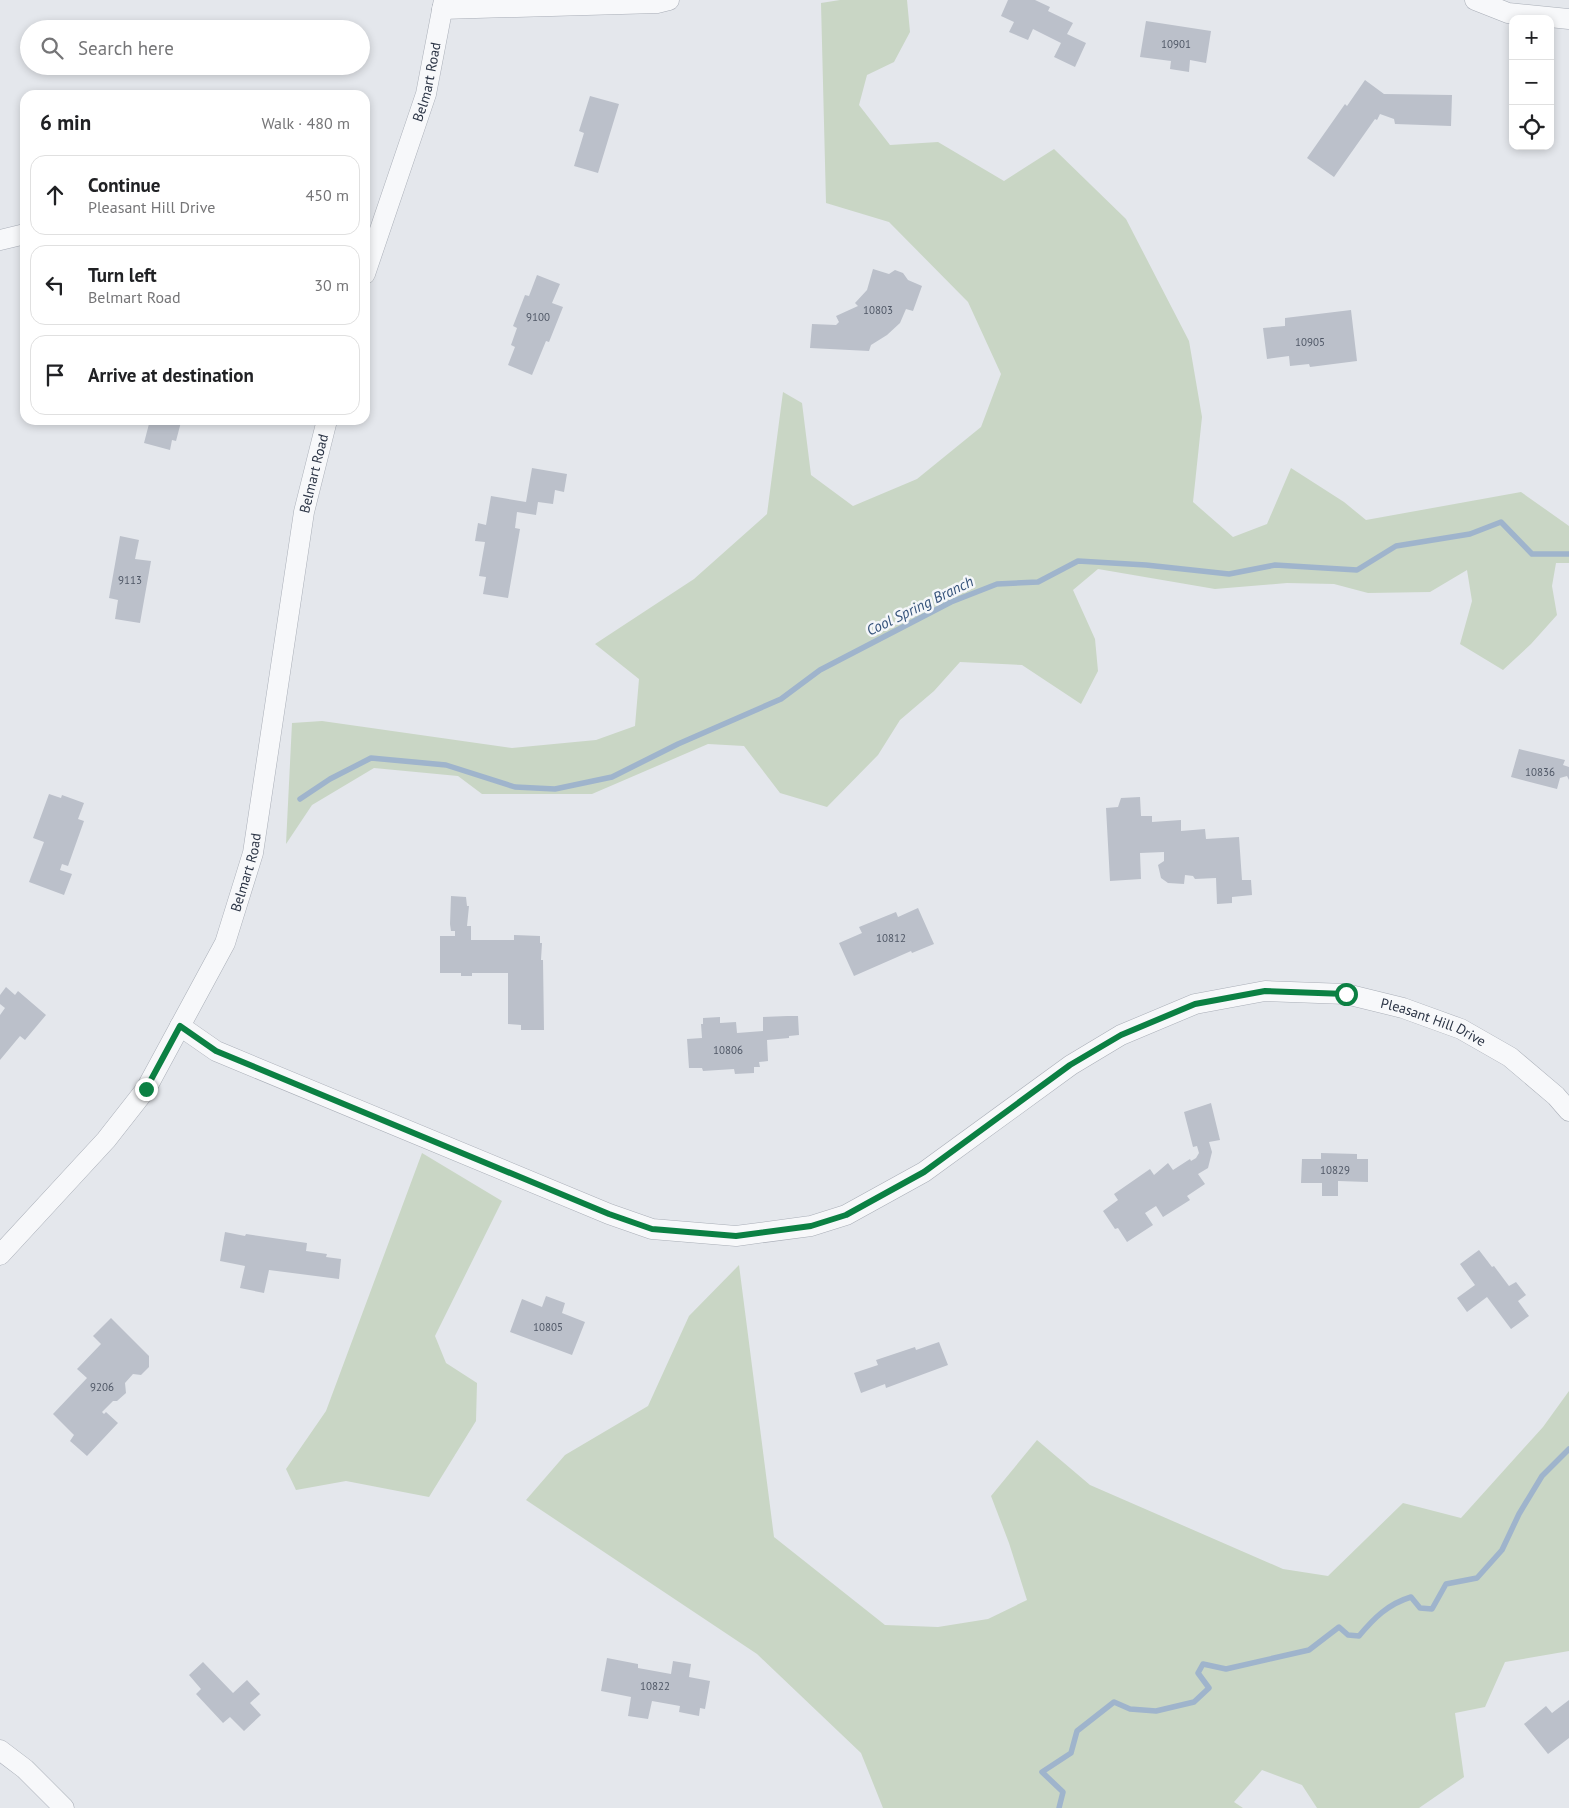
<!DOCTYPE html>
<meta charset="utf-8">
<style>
:root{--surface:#fff;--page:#f2f2f2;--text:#202124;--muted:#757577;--line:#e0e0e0}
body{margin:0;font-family:"PT Sans",sans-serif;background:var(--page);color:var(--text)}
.controls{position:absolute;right:15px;top:15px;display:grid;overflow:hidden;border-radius:10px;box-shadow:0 2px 8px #0003}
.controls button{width:45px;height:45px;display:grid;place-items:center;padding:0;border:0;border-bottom:1px solid var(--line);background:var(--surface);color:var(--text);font:25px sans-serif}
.stop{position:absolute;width:15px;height:15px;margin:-11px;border:4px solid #0b8043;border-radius:50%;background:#fff}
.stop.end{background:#0b8043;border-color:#fff;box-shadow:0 1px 5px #0008}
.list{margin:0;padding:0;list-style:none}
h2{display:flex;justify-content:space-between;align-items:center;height:65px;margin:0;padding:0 20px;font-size:21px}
h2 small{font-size:16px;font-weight:400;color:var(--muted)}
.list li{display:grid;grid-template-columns:32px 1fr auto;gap:15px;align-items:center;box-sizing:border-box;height:80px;margin:0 10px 10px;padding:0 10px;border:1px solid var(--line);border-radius:15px}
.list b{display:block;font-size:19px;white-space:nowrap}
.list p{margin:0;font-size:16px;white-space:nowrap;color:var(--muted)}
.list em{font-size:16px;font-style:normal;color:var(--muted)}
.icon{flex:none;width:28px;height:28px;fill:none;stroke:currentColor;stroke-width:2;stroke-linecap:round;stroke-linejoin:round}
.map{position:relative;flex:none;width:1569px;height:1808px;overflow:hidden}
.search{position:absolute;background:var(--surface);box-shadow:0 2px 8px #0003;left:20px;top:20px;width:350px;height:55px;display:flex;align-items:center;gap:12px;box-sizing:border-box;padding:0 18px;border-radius:28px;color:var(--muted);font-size:19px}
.panel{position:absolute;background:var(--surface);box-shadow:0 2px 8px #0003;left:20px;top:90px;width:350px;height:335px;border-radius:15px}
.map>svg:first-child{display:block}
.green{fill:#c9d6c5}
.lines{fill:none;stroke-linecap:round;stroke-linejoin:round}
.stream{stroke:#9fb4cc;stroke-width:5.5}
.building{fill:#bbc0ca}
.minor-casing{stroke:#a9aeb7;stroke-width:21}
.minor{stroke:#f7f8fa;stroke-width:20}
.route{stroke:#0b8043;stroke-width:6}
.labels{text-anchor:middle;stroke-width:5;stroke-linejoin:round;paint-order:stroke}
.number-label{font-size:11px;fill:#4f5766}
.street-label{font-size:14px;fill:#2b3445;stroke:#f4f6f9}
.water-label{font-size:15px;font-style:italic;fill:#34527a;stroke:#f4f6f9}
</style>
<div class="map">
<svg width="1569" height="1808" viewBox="0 0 1569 1808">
<rect width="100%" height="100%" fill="#e4e7ec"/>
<path class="green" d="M840,0H907L910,32L894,62L867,75L859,105L890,145L938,142L1004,181L1054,149L1126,219L1189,341L1202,417L1193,502L1233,537L1267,524L1291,468L1344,502L1366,520L1521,492L1569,526V563H1556L1552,586L1557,615L1531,644L1503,670L1460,644L1472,601L1467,570L1430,592L1368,593L1334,584L1287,583L1215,589L1098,569L1073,590L1095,639L1098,671L1081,704L1022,665L960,662L934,691L900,720L878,755L827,807L780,793L744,746L708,744L592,794H482L458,776L374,768L312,805L286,844L292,723L322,721L512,748L596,740L635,726L639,679L595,644L694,579L767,514L783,392L802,403L811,475L853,506L917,479L981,427L1001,374L968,302L889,222L826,203L821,3Z
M422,1153L502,1201L435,1336L446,1363L477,1383L476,1421L429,1497L346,1481L296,1490L286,1469L326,1411Z
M739,1265L774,1537L885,1625L938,1627L988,1619L1027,1600L1009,1543L991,1496L1037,1440L1090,1485L1283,1569L1328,1576L1403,1503L1461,1518L1543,1427L1569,1391V1651L1505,1662L1485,1707L1455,1713L1464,1777L1419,1808H1317L1302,1785L1262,1770L1234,1802L1243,1808H883L861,1753L757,1654L526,1500L565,1455L648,1406L689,1316Z"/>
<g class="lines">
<path class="stream" d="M300,799L330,779L371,758L446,765L515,787L555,789L612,777L678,744L781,699L820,670L951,602L997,584L1038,582L1078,561L1146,565L1229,574L1275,565L1357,570L1396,546L1470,534L1501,522L1532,554H1569
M1059,1808L1063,1792L1042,1772L1071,1753L1077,1731L1114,1702L1130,1709L1156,1711L1194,1702L1209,1688L1198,1673L1203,1664L1226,1669L1309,1650L1339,1627L1348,1635L1359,1636C1374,1618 1388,1604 1411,1597L1420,1608L1432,1609L1446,1584L1477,1578L1502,1550L1519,1514L1542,1476L1569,1449"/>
</g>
<path class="building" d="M1008,0H1035L1050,7L1048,11L1073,23L1067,34L1086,43L1075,67L1054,57L1061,43L1033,29L1028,40L1009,32L1014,22L1001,16Z
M1146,21L1211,31L1206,63L1190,60L1189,72L1170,69L1171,61L1140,57Z
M1365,80L1384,94L1452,95L1451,126L1395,124L1394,119L1380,114L1377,120L1375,119L1334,177L1307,158L1345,104L1347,106Z
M590,96L619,104L598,173L574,166L584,133L579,131Z
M873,269L889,274L895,270L903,273L908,280L922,286L913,311L906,309L900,323L887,335L871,345L869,351L810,348L812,324L836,325L839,322L836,316L858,306L855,303L867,290Z
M537,275L560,284L552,303L563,307L549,342L546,341L532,375L508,365L515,347L511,345L517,328L513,326L525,295L529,296Z
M1351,310L1357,361L1310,367L1309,364L1290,366L1289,356L1267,359L1263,328L1285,326V318Z
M150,420H180L179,422H181L176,441L172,440L170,450L144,443Z
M532,468L567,474L564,492L555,490L553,504L538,502L536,515L517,512L515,528L520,529L508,598L483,594L486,577L479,576L485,542L475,541L478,523L486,525L491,496L526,502Z
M120,536L139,540L135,559L151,561L140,623L115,619L118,600L109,598Z
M1519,749L1565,760L1563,765L1569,767V780L1567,776L1560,778L1557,789L1511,777Z
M49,794L61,798L62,795L84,803L78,819L84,821L68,866L62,864L60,870L72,874L64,895L29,882L44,842L33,838Z
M1140,797L1141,816H1152V822L1181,820V831L1205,829L1206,839L1239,837L1242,880H1251L1252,895L1232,897V903L1217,904L1216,878L1195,879L1193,876L1185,875L1184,884L1168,883L1161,878L1158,865L1164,861V852L1140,853L1141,879L1110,881L1106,808L1118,807L1121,798Z
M451,896L466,897L467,906H469L467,926H471V940H514V935L540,936V943H542L541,960H543L544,1030H521V1025L508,1024V973H472V976H461V973H440V936H455V931H451L450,924Z
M918,908L934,944L912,953L911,951L854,976L839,943L862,933L859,927L896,912L898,917Z
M6,987L15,995L18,991L46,1015L25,1040L20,1036L0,1060V1015L5,1008L0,1004V995Z
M787,1016H798L799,1035L789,1036V1038L767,1040L768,1061L759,1062L760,1067H754V1073L735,1074L734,1069L703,1071L702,1068H689L687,1039L702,1038L701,1024H703V1018L720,1017V1023L736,1022L737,1033L763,1031V1017Z
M1211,1103L1220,1140L1209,1142L1212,1152L1208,1168L1198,1174L1205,1184L1187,1196L1190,1200L1163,1217L1156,1206L1145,1213L1153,1225L1127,1242L1118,1228L1115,1229L1103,1211L1118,1200L1114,1194L1150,1169L1154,1175L1168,1163L1173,1170L1190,1159L1191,1161L1196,1158L1199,1153L1197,1146L1193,1147L1184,1112Z
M1321,1153L1357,1154V1159H1368V1182L1338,1181V1196H1322V1183H1301L1302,1159H1321Z
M225,1232L245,1236L246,1234L307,1243L306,1251L327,1254L326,1257L341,1259L339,1279L269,1270L264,1293L240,1288L245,1266L220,1261Z
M1479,1250L1492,1267L1494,1266L1509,1286L1516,1282L1526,1295L1518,1301L1529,1316L1511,1329L1487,1297L1467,1312L1457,1298L1475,1285L1460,1264Z
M546,1296L565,1303L562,1313L585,1322L572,1355L510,1332L522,1299L542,1307Z
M111,1318L149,1356V1367L141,1375L133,1374L125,1383L126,1393L117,1401H113L102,1412L104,1414L106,1412L118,1423L87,1456L70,1441L74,1435L53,1414L87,1378L77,1369L101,1344L93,1336Z
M939,1342L948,1365L886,1388L885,1384L861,1393L854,1373L878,1365L876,1360L915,1347L916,1350Z
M607,1658L638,1664V1668L671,1674L673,1661L691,1664L689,1677L710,1681L705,1709L700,1708L699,1716L679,1712L680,1706L652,1701L648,1719L628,1716L631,1697L601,1691Z
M203,1662L233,1693L247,1680L260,1694L250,1703L261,1715L244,1731L230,1717L223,1723L196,1694L201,1689L189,1675Z
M1569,1700V1738L1548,1754L1524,1724L1546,1706L1552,1713Z"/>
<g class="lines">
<defs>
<g id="minor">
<path d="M1475,0L1508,13L1569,19"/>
<path d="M442,9L657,3L669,0"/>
<path d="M0,240L25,234"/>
<path id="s1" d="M365,274L426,94L444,0"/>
<path id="s2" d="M180,1026L216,1051L609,1214L652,1229L736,1236L811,1226L846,1215L924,1172L1071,1065L1121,1035L1195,1004L1265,991L1346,994L1403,1008L1461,1029L1510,1057L1556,1096L1569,1111"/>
<path id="s3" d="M0,1255L106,1140L146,1089L225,943L253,853L304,512L327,420"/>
<path d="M0,1750L25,1769L64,1808"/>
</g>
</defs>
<use href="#minor" class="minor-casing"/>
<use href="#minor" class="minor"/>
</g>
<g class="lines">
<path class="route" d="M146,1089L180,1026L216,1051L609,1214L652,1229L736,1236L811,1226L846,1215L924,1172L1070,1065L1121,1035L1195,1004L1265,991L1346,994"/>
</g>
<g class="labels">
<g class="number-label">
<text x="1176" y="48">10901</text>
<text x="878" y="314">10803</text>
<text x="538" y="321">9100</text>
<text x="1310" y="346">10905</text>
<text x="130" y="584">9113</text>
<text x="1540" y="776">10836</text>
<text x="891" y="942">10812</text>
<text x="728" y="1054">10806</text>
<text x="1335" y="1174">10829</text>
<text x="548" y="1331">10805</text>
<text x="102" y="1391">9206</text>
<text x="655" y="1690">10822</text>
</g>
<g class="street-label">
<text dy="5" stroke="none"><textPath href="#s1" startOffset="202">Belmart Road</textPath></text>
<text dy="5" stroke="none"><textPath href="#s3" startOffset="866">Belmart Road</textPath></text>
<text dy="5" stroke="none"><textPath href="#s3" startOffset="461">Belmart Road</textPath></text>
<text dy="5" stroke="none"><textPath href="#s2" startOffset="1365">Pleasant Hill Drive</textPath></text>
</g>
<g class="water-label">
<text transform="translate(920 606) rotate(-26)" y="5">Cool Spring Branch</text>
</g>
</g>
</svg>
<div class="controls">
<button>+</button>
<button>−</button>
<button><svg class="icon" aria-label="locate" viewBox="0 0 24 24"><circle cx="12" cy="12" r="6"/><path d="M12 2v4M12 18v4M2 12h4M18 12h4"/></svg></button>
</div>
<div class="stop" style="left:1346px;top:994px"></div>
<div class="stop end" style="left:146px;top:1089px"></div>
<div class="search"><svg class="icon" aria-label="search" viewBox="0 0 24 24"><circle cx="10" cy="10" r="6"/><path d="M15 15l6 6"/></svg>Search here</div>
<section class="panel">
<h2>6 min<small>Walk · 480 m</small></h2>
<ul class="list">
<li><svg class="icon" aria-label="ahead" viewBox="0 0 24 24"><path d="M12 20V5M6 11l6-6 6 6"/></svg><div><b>Continue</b><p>Pleasant Hill Drive</p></div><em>450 m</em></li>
<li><svg class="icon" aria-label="left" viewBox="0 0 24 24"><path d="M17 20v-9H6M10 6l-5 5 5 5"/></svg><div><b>Turn left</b><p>Belmart Road</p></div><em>30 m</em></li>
<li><svg class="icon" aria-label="arrive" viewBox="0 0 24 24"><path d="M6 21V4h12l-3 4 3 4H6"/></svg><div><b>Arrive at destination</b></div></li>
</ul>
</section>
</div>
